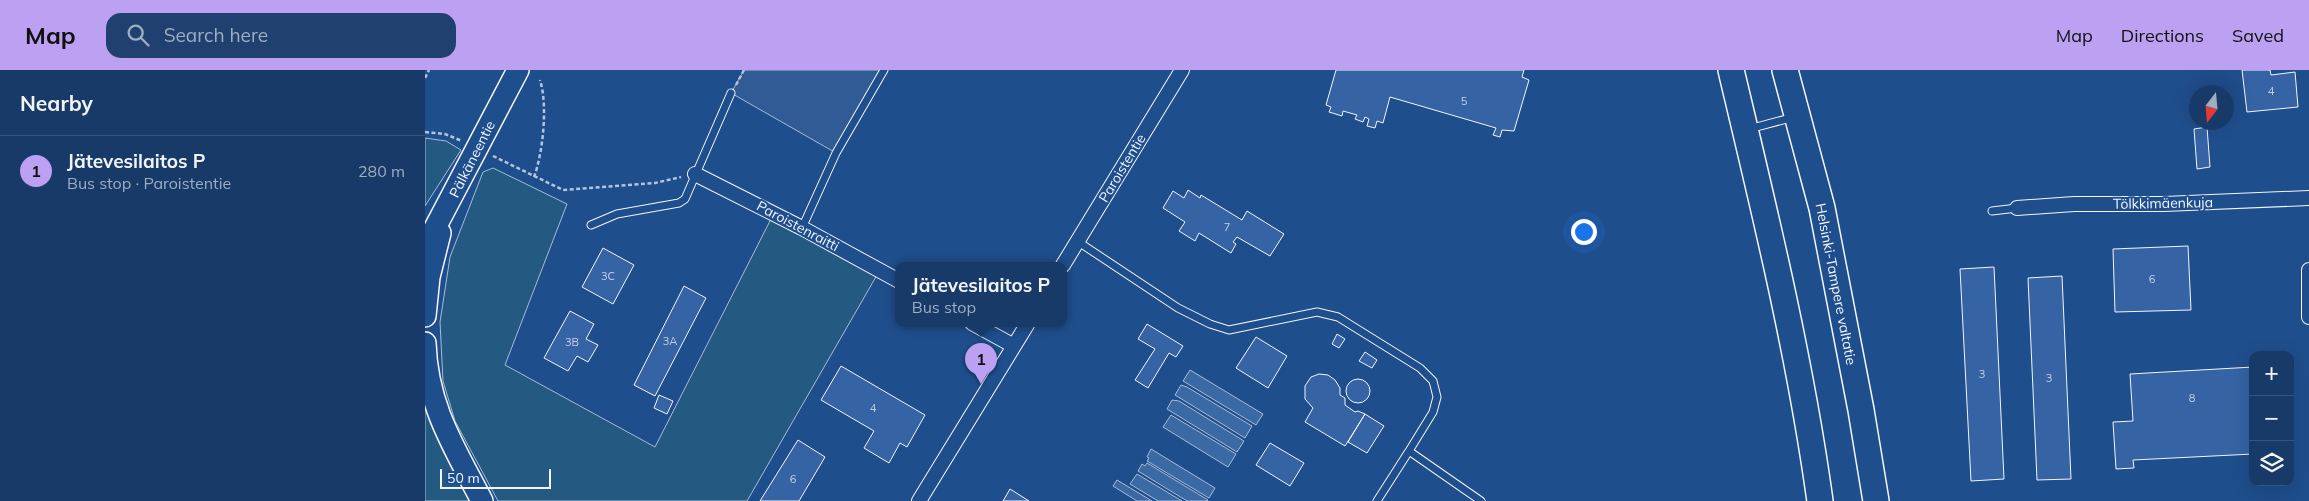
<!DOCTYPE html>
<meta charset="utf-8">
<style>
:root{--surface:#173a69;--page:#20416f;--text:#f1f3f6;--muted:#9eadc0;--line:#36547d;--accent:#bca0f2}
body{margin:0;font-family:Mulish,sans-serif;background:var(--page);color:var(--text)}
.controls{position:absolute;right:15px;bottom:15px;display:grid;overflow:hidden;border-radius:10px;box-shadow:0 5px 20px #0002}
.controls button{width:45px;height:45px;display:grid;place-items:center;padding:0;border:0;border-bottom:1px solid var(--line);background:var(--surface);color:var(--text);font:25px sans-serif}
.compass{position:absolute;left:1764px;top:15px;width:45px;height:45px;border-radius:50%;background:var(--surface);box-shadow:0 5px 20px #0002;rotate:196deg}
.scale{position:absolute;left:15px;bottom:12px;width:111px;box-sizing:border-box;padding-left:5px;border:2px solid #f2f6ff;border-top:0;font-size:14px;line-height:18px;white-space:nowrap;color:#f2f6ff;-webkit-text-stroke:4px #1f4e8c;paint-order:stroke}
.you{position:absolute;left:1158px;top:161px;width:18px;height:18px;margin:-12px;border:4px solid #fff;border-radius:50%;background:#1a73e8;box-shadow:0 0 0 8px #1a73e833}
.badge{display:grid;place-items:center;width:32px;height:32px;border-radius:50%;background:var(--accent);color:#111;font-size:16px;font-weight:700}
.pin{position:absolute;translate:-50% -41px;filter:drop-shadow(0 1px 2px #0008)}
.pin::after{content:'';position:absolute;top:26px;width:18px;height:15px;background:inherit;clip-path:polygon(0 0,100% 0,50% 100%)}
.popup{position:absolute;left:470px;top:192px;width:172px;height:65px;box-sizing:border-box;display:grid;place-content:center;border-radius:10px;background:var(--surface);filter:drop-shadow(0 1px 4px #0005);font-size:16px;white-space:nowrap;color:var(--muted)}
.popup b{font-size:19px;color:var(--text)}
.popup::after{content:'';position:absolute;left:50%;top:100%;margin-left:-10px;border:10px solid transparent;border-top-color:var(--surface)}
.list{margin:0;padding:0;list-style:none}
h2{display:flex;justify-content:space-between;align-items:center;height:65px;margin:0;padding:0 20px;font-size:21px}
h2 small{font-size:16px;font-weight:400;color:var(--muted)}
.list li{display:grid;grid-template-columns:32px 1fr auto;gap:15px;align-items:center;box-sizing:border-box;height:70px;padding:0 20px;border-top:1px solid var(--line)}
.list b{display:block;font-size:19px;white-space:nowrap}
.list p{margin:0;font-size:16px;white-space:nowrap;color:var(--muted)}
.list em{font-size:16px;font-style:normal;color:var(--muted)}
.icon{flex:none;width:28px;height:28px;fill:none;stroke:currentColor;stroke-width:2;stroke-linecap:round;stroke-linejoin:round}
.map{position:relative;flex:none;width:1884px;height:431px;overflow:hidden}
header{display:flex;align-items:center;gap:30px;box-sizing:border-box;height:70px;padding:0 25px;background:var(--accent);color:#111}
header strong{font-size:24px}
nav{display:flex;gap:28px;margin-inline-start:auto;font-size:18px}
.search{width:350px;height:45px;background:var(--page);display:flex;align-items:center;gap:12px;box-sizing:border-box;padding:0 18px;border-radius:15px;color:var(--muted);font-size:19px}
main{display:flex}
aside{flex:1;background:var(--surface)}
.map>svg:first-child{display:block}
.green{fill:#245a82;stroke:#a8bbd7}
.parking{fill:#305b95;stroke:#a8bbd7}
.water{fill:#3b69a3;stroke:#a8bbd7}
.building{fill:#3563a3;stroke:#f2f6ff}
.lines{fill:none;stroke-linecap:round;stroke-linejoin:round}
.lane-casing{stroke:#f2f6ff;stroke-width:9}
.street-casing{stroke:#f2f6ff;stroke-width:16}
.primary-casing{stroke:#f2f6ff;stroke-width:24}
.highway-casing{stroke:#f2f6ff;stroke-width:28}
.path{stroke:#b3c4dc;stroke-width:2.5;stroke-dasharray:4 2.5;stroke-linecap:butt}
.lane{stroke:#1f4e8c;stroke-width:7}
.street{stroke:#1f4e8c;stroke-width:14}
.primary{stroke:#1f4e8c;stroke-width:21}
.highway{stroke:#1f4e8c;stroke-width:25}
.labels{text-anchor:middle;stroke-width:4;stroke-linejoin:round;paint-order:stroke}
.number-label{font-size:11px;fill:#c3d1e8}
.street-label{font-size:14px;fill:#f2f6ff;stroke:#1f4e8c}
</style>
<header>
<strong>Map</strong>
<div class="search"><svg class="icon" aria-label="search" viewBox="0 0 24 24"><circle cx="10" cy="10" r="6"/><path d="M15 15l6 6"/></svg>Search here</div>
<nav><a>Map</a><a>Directions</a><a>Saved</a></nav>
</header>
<main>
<aside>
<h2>Nearby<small></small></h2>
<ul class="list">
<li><span class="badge">1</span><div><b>Jätevesilaitos P</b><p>Bus stop · Paroistentie</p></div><em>280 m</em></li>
</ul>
</aside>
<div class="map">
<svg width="1884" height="431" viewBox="0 0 1884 431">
<rect width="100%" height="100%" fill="#1f4e8c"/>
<path class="green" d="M0,68L21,71L36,80L0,136Z
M68,98L142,134L80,295L230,377L346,149L452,205L322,431H73L30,351L18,311L15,252L25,187L58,102Z
M0,328L47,431H0Z"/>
<path class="parking" d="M319,0H459L411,83L306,23Z"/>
<path class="water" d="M765,300L838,344L831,355L758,311Z
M756,315L762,317L827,356L820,368L750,325Z
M747,330L754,331L819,371L812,382L742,339Z
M746,345L811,384L803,397L738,357Z
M726,379L790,418L784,428L722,391L724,388L722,387Z
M722,393L783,430L782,431H762L713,401L717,394L720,396Z
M712,404L757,431H733L705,414Z
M692,410L727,431H712L688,416Z"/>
<path class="building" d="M911,0H1099L1097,7L1104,10L1089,61L1077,60L1075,67L1068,65L1071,58L965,27L958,53L952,51L950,58L942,56L944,49L940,47L938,52L930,49L932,45L918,41L917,46L904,42L906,37L901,35Z
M1817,0H1845L1846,5L1870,2L1873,37L1822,42Z
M1782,57L1785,97L1772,99L1769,59Z
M763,120L775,128L776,125L817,150L822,141L859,164L845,186L812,167L808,172L811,174L806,183L774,163L770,171L754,161L760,152L738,138L748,121L759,128Z
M1763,176L1766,240L1690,242L1688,179Z
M178,178L209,195L188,234L157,217Z
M1569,197L1579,409L1546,411L1535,199Z
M1637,206L1646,409L1612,410L1603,208Z
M259,216L281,228L230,326L209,315Z
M145,241L169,254L161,269L173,275L163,292L152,286L143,301L119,288Z
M722,254L758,276L751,287L744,283L723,318L710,310L730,279L713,269Z
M912,264L920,269L914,278L907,274Z
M831,267L862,286L843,318L811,298Z
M940,282L952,290L947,298L934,291Z
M416,296L500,345L482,377L475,373L464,393L439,378L449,361L396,330Z
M1828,297V384L1708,390L1709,398L1691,399L1688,352L1708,351L1705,304Z
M894,304L903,305L910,310L915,318V325L920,328V335L930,342L933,341L940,344L920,376L880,352L888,338L880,329V316L886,307Z
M921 321a12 12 0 1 1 24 0a12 12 0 1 1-24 0Z
M234,325L248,331L242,344L229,338Z
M940,344L959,356L942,383L923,372Z
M373,370L400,387L374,431H335Z
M845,373L879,393L865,416L831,395Z
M585,419L604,431H578Z"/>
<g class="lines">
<defs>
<path id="lane" d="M1324,59L1369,47
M1567,141L1592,138
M166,155L192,144L254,133L260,129L306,23
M377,158L411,83L459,0
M652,171L753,238L785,254L804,260L892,242L913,247L995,298L1008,311L1012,327L1008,342L984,381L1056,431
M952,431L984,381"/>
<path id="street" d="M270,104L377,158L474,211
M1592,138L1649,134H1739L1884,128
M638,195L757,0
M1884,200V247
M547,253L589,276
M494,431L603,253"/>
<path id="primary" d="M0,177L93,0
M0,246L4,207L15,163
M0,273C2,336 29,377 57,431"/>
<path id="highway" d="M1306,0C1340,143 1375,286 1395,431
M1360,0L1397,138L1436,340L1451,431"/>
</defs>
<use href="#lane" class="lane-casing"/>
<use href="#street" class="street-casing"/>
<use href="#primary" class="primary-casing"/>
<use href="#highway" class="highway-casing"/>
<path class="path" d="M0,8L4,0
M311,15L319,0
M0,62L20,64L37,71
M68,86L138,120L230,113L256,107
M109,107C118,83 123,35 115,10"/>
<use href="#lane" class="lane"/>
<use href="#street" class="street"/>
<use href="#primary" class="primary"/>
<use href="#highway" class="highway"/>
</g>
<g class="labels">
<g class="number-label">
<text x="1846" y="25">4</text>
<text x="1039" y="35">5</text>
<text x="802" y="161">7</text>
<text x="183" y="210">3C</text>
<text x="1727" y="213">6</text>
<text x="245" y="275">3A</text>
<text x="147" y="276">3B</text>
<text x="1557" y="308">3</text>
<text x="1624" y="312">3</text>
<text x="1767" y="332">8</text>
<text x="448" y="342">4</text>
<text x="368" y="413">6</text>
</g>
<g class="street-label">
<text transform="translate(47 89) rotate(-63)" y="5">Pälkäneentie</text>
<text transform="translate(697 98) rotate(-59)" y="5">Paroistentie</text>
<text transform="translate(1738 133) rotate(-1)" y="5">Tölkkimäenkuja</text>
<text transform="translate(373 156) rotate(28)" y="5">Paroistenraitti</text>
<text transform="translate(1411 214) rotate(79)" y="5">Helsinki-Tampere valtatie</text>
</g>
</g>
</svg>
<div class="controls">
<button>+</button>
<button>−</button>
<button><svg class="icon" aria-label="layers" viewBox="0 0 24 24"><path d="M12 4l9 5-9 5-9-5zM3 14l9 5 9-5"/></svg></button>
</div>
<svg class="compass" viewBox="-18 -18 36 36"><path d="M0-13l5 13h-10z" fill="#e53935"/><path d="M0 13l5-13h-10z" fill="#9eadc0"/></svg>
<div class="scale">50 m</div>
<div class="you"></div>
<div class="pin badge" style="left:556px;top:314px">1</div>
<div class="popup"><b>Jätevesilaitos P</b>Bus stop</div>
</div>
</main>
